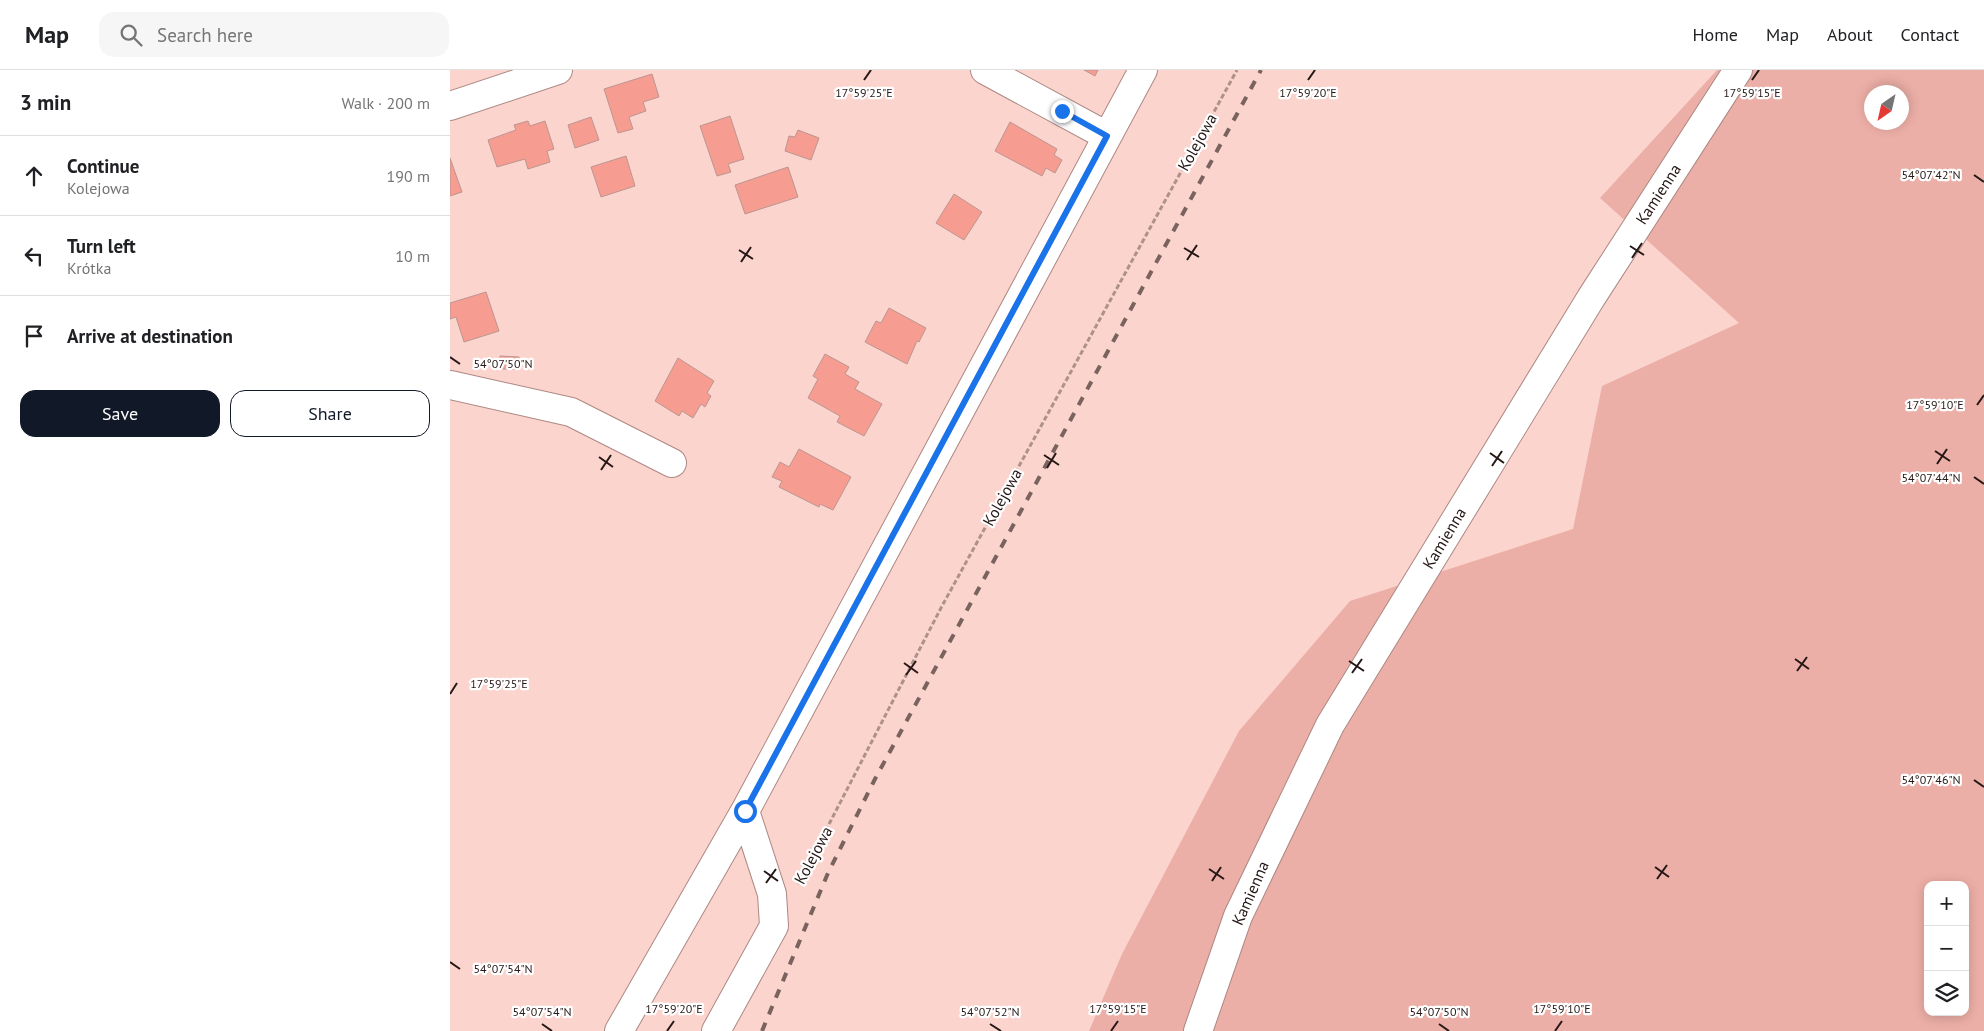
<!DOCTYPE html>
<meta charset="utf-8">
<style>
:root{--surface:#fff;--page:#f6f6f6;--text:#202124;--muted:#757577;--line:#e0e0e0;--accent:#111827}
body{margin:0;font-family:"PT Sans",sans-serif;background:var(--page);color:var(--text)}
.controls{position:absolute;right:15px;bottom:15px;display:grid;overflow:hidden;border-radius:10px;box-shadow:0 2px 12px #0003}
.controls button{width:45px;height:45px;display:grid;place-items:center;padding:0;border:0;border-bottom:1px solid var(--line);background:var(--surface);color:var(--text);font:25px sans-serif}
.compass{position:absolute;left:1414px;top:15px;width:45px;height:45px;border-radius:50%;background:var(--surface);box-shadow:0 2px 12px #0003;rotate:214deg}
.stop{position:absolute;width:15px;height:15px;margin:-11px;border:4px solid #1a73e8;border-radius:50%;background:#fff}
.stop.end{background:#1a73e8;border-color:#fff;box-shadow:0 1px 5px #0008}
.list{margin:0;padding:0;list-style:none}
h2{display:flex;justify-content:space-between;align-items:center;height:65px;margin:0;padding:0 20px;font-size:21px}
h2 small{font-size:16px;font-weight:400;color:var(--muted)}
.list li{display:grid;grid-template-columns:32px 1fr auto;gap:15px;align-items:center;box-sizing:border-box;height:80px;padding:0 20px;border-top:1px solid var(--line)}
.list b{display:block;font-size:19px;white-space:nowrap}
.list p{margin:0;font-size:16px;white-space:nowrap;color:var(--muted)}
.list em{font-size:16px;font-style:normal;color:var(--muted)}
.actions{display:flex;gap:10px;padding:15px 20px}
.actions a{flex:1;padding:11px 0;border:1px solid var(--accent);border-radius:15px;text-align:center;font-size:18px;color:var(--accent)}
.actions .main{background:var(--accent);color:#fff}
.icon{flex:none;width:28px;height:28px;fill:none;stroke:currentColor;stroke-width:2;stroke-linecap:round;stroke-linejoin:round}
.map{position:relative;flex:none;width:1534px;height:961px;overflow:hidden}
header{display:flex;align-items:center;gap:30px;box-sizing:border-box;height:70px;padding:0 25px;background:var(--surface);border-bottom:1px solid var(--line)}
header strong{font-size:24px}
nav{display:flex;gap:28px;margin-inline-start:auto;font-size:18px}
.search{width:350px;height:45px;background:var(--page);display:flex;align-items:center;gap:12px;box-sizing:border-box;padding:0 18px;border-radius:15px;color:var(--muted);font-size:19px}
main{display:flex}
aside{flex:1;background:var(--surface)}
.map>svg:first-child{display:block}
.green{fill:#ecafa7;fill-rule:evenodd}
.building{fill:#f69c91;stroke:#bb9690}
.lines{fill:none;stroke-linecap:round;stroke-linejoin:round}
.minor-casing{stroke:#ad8883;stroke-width:30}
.path{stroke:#af918c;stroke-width:3;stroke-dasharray:5 2.5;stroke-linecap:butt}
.minor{stroke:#fff;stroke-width:28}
.rail{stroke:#7a635f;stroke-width:4;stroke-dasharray:9 9;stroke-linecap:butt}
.route{stroke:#1a73e8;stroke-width:6}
.ticks{fill:none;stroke:#241715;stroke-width:2}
.labels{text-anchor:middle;stroke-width:4.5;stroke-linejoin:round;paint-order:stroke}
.street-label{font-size:16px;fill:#241715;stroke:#fff}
.ticks-label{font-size:12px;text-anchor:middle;fill:#241715;stroke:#fff;stroke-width:4.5;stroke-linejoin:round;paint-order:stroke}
</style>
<header>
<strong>Map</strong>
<div class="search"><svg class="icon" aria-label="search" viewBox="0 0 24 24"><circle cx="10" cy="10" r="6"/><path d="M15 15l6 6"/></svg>Search here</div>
<nav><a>Home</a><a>Map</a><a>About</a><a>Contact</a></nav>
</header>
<main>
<aside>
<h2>3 min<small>Walk · 200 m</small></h2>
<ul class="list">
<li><svg class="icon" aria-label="ahead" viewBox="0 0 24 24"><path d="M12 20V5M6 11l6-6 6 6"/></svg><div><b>Continue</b><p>Kolejowa</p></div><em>190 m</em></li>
<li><svg class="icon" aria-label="left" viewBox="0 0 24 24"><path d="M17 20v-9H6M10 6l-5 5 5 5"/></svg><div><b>Turn left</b><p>Krótka</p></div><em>10 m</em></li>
<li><svg class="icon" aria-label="arrive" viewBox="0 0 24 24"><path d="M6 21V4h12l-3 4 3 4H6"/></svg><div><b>Arrive at destination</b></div></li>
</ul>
<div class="actions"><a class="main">Save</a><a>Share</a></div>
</aside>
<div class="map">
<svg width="1534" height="961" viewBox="0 0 1534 961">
<rect width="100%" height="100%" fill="#fcd4ce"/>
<path class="green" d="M1267,0H1534V961H639L672,884L789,661L900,531L1123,459L1152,316L1289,253L1150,128ZM1422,22H1452V52H1422ZM1478,815H1515V942H1478Z"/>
<path class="building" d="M634,0H648L645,6Z
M202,4L209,27L193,32L196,41L179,47L183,59L168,63L154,19Z
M280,46L294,89L278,94L281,102L267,106L250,56Z
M141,47L149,70L125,78L118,55Z
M78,51L80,56L95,51L104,79L97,81L100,92L78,99L75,89L47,97L38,70L66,60L64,55Z
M560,52L607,79L604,85L612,90L605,103L596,98L592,106L545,81Z
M348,60L369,68L361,90L335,81L339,66L345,67Z
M176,86L185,116L151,127L141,97Z
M0,88L12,122L0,126Z
M338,97L348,127L295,144L285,115Z
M504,124L532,142L514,170L486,153Z
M36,222L49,261L14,272L6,247L0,249V233Z
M439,238L476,258L469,272L467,271L457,294L415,272L426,251L431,253Z
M375,284L399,297L395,304L409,312L405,319L432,334L414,366L387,352L390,346L358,328L368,309L363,306Z
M50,286L69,287V299H49Z
M228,288L264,311L257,323L261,326L255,337L251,334L243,348L232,341L229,346L205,331Z
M349,379L401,407L383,440L370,434L369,437L329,417L332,411L322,407L330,392L339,397Z"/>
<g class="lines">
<defs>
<path id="minor" d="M535,0L657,66
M0,36L108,0
M0,315L121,342L222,393
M169,961L295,741L693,0
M266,961L324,856L322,824L295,741
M748,961L788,846L880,655L1141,228L1288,0"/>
</defs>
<use href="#minor" class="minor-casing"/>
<path class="path" d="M348,814L492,536L787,0"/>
<use href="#minor" class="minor"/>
<path class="rail" d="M312,961L378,803L425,709L811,0"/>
</g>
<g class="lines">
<path class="route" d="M295,741L657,66L612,41"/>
</g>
<path class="ticks" d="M414,10L421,0M858,10L865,0M1302,10L1309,0M1524,105L1534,112M1180,176L1194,185M734,178L749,187M289,180L303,189M1182,188L1192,173M737,190L747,175M291,192L301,177M0,287L10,294M1527,335L1534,325M1485,381L1500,391M1040,383L1054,393M594,385L609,395M149,387L163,397M1487,394L1497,379M1042,396L1052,381M597,398L606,383M151,400L161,385M1524,407L1534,414M1345,589L1359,599M899,591L914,601M454,593L468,603M1347,601L1357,587M902,603L912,589M456,605L466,591M0,624L7,613M1524,710L1534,717M1205,797L1219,807M759,799L774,809M314,801L328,811M1207,809L1217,795M762,811L771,797M316,813L326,799M0,892L10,899M92,954L102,961M540,954L551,961M989,954L999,961M217,961L224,951M661,961L668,951M1105,961L1112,951"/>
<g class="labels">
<g class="street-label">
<text transform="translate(747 72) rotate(-61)" y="6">Kolejowa</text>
<text transform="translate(1208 124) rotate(-57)" y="6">Kamienna</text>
<text transform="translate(552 427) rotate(-61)" y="6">Kolejowa</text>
<text transform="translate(994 468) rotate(-59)" y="6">Kamienna</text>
<text transform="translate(363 785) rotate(-62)" y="6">Kolejowa</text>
<text transform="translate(800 823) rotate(-66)" y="6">Kamienna</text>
</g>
</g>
<g class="ticks-label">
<text x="414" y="27">17°59'25"E</text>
<text x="858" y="27">17°59'20"E</text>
<text x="1302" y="27">17°59'15"E</text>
<text x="1481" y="109">54°07'42"N</text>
<text x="53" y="298">54°07'50"N</text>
<text x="1485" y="339">17°59'10"E</text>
<text x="1481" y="412">54°07'44"N</text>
<text x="49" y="618">17°59'25"E</text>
<text x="1481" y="714">54°07'46"N</text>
<text x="53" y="903">54°07'54"N</text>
<text x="224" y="943">17°59'20"E</text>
<text x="668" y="943">17°59'15"E</text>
<text x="1112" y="943">17°59'10"E</text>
<text x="92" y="946">54°07'54"N</text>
<text x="540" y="946">54°07'52"N</text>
<text x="989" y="946">54°07'50"N</text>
</g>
</svg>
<div class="controls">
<button>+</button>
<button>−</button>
<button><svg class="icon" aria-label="layers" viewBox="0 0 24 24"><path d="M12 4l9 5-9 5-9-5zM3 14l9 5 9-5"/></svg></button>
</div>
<svg class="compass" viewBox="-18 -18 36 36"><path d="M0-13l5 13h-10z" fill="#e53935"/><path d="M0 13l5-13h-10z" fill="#757577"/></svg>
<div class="stop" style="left:295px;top:741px"></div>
<div class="stop end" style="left:612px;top:41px"></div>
</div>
</main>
